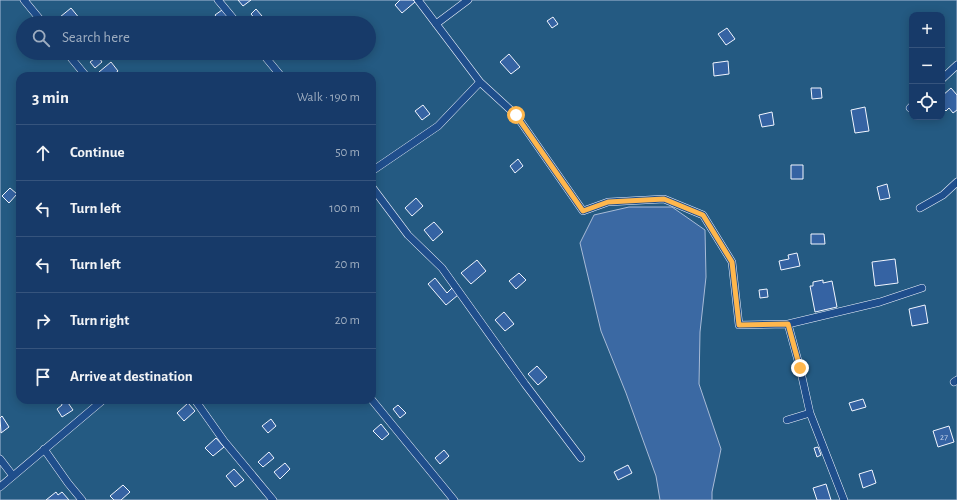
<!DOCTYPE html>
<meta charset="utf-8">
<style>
:root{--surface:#173a69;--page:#20416f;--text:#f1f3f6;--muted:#9eadc0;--line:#36547d}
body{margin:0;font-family:"Alegreya Sans",sans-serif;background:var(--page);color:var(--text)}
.controls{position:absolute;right:12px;top:12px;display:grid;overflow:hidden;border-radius:8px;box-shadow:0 2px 10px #0003}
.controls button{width:36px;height:36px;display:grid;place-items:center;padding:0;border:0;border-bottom:1px solid var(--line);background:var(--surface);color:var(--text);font:20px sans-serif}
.stop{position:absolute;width:12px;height:12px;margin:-9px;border:3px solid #ffb74d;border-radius:50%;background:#fff}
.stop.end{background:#ffb74d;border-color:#fff;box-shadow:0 1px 4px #0008}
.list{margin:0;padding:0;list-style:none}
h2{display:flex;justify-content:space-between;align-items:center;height:52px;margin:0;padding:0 16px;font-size:17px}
h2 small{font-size:13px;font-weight:400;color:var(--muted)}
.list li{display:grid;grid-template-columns:26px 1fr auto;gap:12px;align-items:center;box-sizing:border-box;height:56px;padding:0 16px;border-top:1px solid var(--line)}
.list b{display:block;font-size:15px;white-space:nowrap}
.list em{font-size:13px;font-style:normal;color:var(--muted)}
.icon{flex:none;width:22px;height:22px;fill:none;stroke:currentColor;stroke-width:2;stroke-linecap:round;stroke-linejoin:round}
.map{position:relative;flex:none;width:957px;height:500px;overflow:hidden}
.search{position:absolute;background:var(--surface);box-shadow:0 2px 10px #0003;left:16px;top:16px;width:360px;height:44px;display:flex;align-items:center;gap:10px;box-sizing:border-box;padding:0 14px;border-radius:22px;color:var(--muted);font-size:15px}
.panel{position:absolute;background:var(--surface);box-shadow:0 2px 10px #0003;left:16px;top:72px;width:360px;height:332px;border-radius:12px}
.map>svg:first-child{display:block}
.green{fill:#245a82;stroke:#a8bbd7;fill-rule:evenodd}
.water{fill:#3b69a3;stroke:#a8bbd7}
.building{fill:#3563a3;stroke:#f2f6ff}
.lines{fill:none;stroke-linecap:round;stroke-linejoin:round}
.service-casing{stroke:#f2f6ff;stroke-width:8}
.service{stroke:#1f4e8c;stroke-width:7}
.route{stroke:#ffb74d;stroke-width:5}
.labels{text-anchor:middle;stroke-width:3;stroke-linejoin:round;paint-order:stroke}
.number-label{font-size:9px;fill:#c3d1e8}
</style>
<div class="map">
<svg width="957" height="500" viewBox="0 0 957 500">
<rect width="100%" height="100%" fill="#1f4e8c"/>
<path class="green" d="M0,0H957V500H0ZM912,15H942V117H912ZM23,23H369V53H23ZM20,76H372V400H20Z"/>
<path class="water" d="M629,207H672L705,230L706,277L700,332L699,384L721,449L712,492V500H660L656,476L626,393L601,331L580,243L594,215Z"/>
<path class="building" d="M238,0H251L243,6Z
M400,0H413L415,2L402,13L395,5Z
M71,8L80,19L75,23H65L60,17Z
M256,9L262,16L257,21L251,14Z
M222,10L229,18L222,23H221L215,15Z
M553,17L558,24L552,28L547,21Z
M727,28L735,39L726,45L718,34Z
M509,54L520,67L511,74L500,62Z
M98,56L102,62L95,68L90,62Z
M728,61L729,74L714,76L713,63Z
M111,62L118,71L112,76H102L99,72Z
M811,88H821L822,98L812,99Z
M951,88L957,95V110L953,113L949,108L946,111L942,107V96Z
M423,105L430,114L422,120L415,111Z
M865,107L869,131L855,133L851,110Z
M772,112L774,125L762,127L759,115Z
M518,159L523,166L515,173L510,166Z
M791,165H803V179H791Z
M887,184L890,198L880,200L877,187Z
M10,188L17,194L9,203L2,196Z
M416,198L423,206L412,216L405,208Z
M434,222L443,232L433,241L424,230Z
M811,234H824L825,244H811Z
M797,253L800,266L781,270L779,261L789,259L788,255Z
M895,259L898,283L875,286L872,262Z
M477,260L486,271L471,284L461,273Z
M519,273L526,280L516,289L509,281Z
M435,278L447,293L452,288L458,295L446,305L428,284Z
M823,280V283L832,281L837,307L815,312L810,286H813V282Z
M767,289L768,297L760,298L759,290Z
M925,305L928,323L912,326L909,309Z
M504,312L514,324L505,331L495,320Z
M537,366L547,377L538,385L528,374Z
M863,399L866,407L852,411L849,403Z
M64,400H66L73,410L62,417L57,409L62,405L61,402Z
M188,403L195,411L184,421L177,413Z
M398,405L406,413L400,418L393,409Z
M2,416L9,427L1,433L0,418Z
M271,419L276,426L268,433L262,426Z
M381,424L389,434L382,440L373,431Z
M949,426L954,442L938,447L933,431Z
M216,438L224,447L213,456L205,448Z
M818,447L821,455L817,457L814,448Z
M444,450L449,456L440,464L435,458Z
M269,452L274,458L263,467L258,462Z
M285,463L290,469L280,479L274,472Z
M628,465L632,473L618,480L614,472Z
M234,469L244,480L235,487L226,476Z
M872,470L876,483L863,488L859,474Z
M826,484L831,500H817L813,488Z
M123,485L130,492L121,500H114L110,496Z
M56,492L58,495L62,492L69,500H46Z"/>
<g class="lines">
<defs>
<path id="service" d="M24,0L43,23
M218,0L237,23
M418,0L480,82L516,115L583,211L608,202L664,199L703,215L732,262L739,325L788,324L880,302L922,288
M436,24L468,0
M67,53L86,76
M262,53L281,76
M942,79L957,65
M910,108L912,106
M372,171L438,126L480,82
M372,187L408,235L442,268L525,384L581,458
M920,208L943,195L957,182
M788,324L800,368L810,413L844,500
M954,382L957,380
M195,400L224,441L273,500
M372,400L454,500
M787,420L810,413
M44,449L68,483L82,500
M0,459L13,476
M0,487L103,400"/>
</defs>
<use href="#service" class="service-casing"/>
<use href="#service" class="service"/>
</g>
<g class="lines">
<path class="route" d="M516,115L583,211L608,202L664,199L703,215L732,262L739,325L788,324L800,368"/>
</g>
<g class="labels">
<g class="number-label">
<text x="944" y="440">27</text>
</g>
</g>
</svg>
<div class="controls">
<button>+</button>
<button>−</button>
<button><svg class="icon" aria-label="locate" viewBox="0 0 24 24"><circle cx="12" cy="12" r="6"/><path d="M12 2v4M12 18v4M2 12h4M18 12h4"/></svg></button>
</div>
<div class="stop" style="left:516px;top:115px"></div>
<div class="stop end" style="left:800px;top:368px"></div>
<div class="search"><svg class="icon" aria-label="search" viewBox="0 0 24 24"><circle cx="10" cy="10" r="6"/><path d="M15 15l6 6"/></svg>Search here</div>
<section class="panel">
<h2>3 min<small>Walk · 190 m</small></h2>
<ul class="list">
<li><svg class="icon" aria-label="ahead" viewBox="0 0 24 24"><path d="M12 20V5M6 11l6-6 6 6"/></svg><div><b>Continue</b></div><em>50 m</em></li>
<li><svg class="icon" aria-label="left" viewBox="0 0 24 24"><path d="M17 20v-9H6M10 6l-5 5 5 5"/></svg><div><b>Turn left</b></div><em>100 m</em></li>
<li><svg class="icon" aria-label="left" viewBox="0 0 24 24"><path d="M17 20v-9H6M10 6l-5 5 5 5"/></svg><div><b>Turn left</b></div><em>20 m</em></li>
<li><svg class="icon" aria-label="right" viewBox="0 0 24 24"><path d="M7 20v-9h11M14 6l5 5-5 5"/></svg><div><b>Turn right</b></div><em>20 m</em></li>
<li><svg class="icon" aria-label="arrive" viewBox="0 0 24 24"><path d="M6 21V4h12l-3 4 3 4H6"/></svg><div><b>Arrive at destination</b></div></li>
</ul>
</section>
</div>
